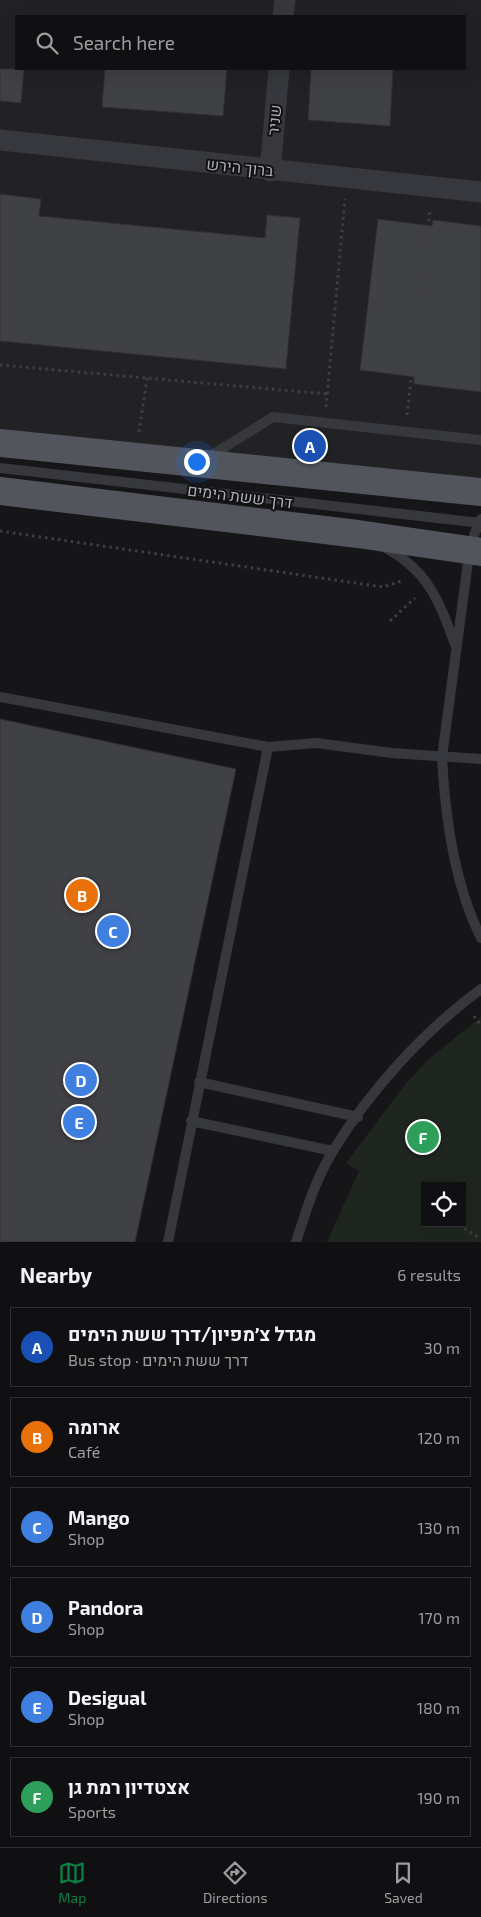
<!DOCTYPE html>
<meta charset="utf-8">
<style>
:root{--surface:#101012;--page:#1e1e20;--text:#f1f3f6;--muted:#9c9d9f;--line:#303032;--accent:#0b8043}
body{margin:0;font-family:"Exo 2",Heebo,sans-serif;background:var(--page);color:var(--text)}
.controls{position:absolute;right:15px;bottom:15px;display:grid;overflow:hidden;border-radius:0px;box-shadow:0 5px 20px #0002}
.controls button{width:45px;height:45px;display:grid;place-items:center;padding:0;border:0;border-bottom:1px solid var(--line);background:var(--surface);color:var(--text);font:25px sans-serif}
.you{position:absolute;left:196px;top:461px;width:18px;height:18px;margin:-12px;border:4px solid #fff;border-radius:50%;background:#1a73e8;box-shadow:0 0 0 8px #1a73e833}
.badge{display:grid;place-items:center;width:32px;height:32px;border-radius:50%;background:var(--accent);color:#fff;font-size:16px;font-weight:700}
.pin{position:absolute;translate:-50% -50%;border:2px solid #fff;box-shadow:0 1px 5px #0006}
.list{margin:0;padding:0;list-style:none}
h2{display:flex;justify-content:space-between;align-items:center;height:65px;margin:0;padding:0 20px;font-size:21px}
h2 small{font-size:16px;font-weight:400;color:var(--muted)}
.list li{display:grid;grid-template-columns:32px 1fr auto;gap:15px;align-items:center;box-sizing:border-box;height:80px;margin:0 10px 10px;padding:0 10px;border:1px solid var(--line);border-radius:0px}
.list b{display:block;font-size:19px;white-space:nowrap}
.list p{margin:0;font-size:16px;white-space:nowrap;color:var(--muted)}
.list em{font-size:16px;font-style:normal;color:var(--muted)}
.icon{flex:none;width:28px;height:28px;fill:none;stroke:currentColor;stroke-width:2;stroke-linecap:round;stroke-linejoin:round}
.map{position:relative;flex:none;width:481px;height:1242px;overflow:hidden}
.search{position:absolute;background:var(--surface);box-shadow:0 5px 20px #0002;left:15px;right:15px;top:15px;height:55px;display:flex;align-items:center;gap:12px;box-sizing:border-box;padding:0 18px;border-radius:0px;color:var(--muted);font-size:19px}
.sheet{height:605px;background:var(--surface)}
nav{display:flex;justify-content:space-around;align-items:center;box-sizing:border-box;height:70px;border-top:1px solid var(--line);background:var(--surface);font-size:14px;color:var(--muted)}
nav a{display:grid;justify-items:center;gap:2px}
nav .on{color:var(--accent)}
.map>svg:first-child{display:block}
.built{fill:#222225;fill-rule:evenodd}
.green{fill:#1e261f;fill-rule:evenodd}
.building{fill:#404145;stroke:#303034}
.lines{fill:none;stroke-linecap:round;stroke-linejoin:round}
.path{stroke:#3d3f44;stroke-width:3;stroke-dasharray:2.5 4;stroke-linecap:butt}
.lane{stroke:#37383d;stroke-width:10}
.street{stroke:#37383d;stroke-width:21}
.primary{stroke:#53555c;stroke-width:28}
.labels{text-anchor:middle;stroke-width:4;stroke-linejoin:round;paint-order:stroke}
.street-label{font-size:16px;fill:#a8adb8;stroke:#111113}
</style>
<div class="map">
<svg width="481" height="1242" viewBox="0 0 481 1242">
<rect width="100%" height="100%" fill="#161618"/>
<path class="built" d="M0,0H481V485L0,430ZM16,16H465V69H16Z"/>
<path class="green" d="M481,1017V1242H327L359,1171L346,1163L407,1082L429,1059ZM425,1186H462V1223H425Z"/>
<path class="building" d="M0,69H24L21,103L0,101Z
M105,69H227L223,116L102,107Z
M311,69H393L390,126L308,120Z
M0,194L41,199L39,216L265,238L267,215L300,218L286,369L0,341Z
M378,219L432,226L433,220L481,226V392L414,384V377L360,370Z
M0,719L236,769L135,1242H0Z"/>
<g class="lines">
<path class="path" d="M0,365L327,394
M326,407L345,199
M407,415L430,210
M139,432L147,378
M0,531L383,587L401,581
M390,621L415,598
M474,1016L481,1026
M459,1225L481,1239"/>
<path class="lane" d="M207,458L273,417L481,440
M0,468L481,523
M481,519L474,535L468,562L442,757C445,817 454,884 481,938
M384,547C429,571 439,601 456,647
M0,697L268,747L316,743L392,753L481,759
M199,1082L358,1117
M191,1121L333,1151
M168,1242L268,747
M296,1242C306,1211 316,1178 333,1151C370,1090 424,1031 481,989"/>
<path class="street" d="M283,16L285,0
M0,140L481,192
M270,171L279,69"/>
<path class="primary" d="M0,443L481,492
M0,491L358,534L481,552"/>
</g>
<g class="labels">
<g class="street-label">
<text transform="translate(274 120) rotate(-85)" y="6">שניר</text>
<text transform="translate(240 167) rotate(6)" y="6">ברוך הירש</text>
<text transform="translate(240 496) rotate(7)" y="6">דרך ששת הימים</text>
</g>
</g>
</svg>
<div class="controls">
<button><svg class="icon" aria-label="locate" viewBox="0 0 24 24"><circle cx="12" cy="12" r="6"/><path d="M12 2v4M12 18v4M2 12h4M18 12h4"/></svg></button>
</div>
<div class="you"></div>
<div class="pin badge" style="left:310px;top:446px;background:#1a4fb4">A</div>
<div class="pin badge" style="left:82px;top:895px;background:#e8710a">B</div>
<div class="pin badge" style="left:113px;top:931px;background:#3f7fe0">C</div>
<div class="pin badge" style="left:81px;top:1080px;background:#3f7fe0">D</div>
<div class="pin badge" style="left:79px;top:1122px;background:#3f7fe0">E</div>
<div class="pin badge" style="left:423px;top:1137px;background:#2e9e5b">F</div>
<div class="search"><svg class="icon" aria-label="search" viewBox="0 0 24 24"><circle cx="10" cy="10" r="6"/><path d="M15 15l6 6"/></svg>Search here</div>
</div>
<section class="sheet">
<h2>Nearby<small>6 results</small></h2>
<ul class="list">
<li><span class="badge" style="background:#1a4fb4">A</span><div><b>מגדל צ׳מפיון/דרך ששת הימים</b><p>Bus stop · דרך ששת הימים</p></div><em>30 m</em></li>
<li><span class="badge" style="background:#e8710a">B</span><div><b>ארומה</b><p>Café</p></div><em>120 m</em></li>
<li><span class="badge" style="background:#3f7fe0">C</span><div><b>Mango</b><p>Shop</p></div><em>130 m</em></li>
<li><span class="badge" style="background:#3f7fe0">D</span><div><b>Pandora</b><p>Shop</p></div><em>170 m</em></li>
<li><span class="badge" style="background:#3f7fe0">E</span><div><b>Desigual</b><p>Shop</p></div><em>180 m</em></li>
<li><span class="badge" style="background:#2e9e5b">F</span><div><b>אצטדיון רמת גן</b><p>Sports</p></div><em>190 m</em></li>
</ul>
</section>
<nav>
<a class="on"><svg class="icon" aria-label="map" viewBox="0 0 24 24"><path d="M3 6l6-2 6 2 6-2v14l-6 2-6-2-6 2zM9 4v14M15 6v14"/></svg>Map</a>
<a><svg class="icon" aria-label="directions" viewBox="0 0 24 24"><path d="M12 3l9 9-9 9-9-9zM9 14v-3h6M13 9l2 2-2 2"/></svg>Directions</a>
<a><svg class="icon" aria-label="saved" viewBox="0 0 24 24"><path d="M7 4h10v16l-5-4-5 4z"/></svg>Saved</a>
</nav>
